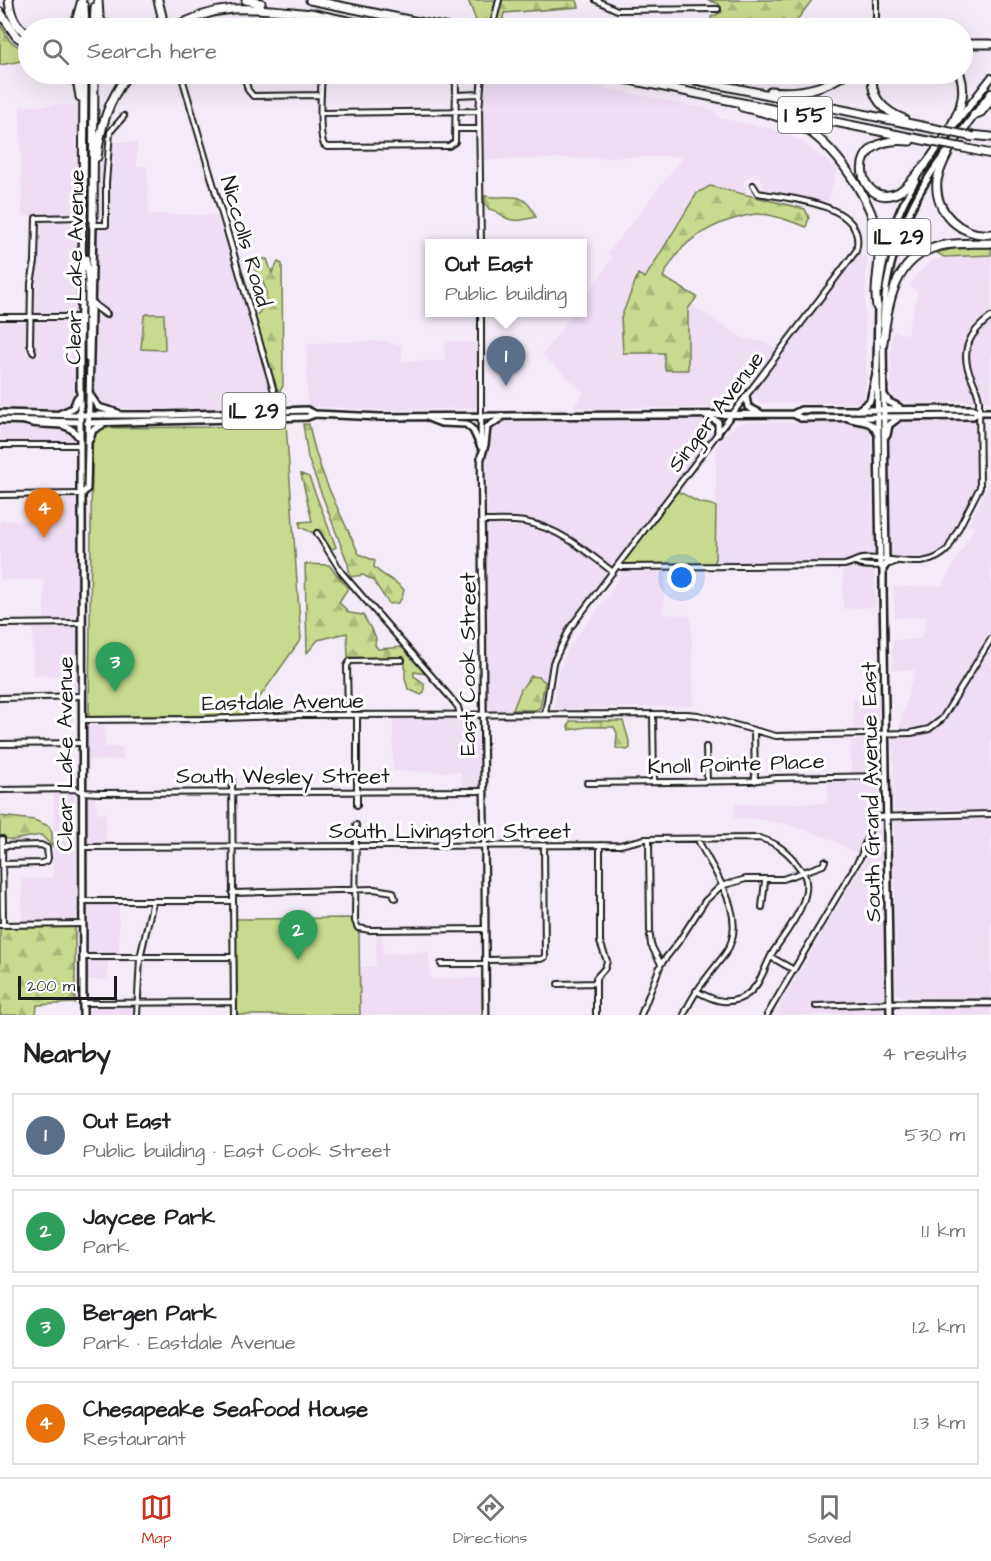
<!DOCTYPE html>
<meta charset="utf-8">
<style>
:root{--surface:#fff;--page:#f6f6f6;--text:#202124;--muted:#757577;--line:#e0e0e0;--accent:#c8321e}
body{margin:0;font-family:"Architects Daughter",sans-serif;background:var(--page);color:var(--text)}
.scale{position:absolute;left:18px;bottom:15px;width:99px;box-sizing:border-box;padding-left:6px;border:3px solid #1c1c1c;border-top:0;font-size:16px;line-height:21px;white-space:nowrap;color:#1c1c1c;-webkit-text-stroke:4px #fff;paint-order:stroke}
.you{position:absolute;left:682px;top:578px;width:21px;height:21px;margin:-15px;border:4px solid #fff;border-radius:50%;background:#1a73e8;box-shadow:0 0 0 9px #1a73e833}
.badge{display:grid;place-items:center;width:39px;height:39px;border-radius:50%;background:var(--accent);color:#fff;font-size:20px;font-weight:700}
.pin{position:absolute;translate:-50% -50px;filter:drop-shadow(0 2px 3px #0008)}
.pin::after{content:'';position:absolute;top:32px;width:21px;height:18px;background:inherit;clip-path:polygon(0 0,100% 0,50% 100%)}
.popup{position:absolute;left:425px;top:239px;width:162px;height:78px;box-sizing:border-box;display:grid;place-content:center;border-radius:0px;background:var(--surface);filter:drop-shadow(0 2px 4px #0005);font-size:20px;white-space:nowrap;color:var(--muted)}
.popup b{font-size:22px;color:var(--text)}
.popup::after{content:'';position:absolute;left:50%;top:100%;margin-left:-12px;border:12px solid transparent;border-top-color:var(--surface)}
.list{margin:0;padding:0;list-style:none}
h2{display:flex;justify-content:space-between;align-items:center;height:78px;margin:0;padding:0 24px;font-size:26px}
h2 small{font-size:20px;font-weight:400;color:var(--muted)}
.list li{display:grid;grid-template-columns:39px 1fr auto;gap:18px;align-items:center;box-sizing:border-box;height:84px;margin:0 12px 12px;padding:0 12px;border:2px solid var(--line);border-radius:0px}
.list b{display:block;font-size:22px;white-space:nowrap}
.list p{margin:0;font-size:20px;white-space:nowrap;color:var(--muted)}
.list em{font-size:20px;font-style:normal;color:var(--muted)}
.icon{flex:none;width:33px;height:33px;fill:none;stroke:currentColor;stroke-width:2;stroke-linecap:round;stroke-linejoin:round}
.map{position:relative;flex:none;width:991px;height:1015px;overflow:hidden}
.search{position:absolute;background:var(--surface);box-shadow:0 6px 24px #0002;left:18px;right:18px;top:18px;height:66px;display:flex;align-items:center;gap:15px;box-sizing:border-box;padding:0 21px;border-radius:33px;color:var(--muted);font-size:22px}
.sheet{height:462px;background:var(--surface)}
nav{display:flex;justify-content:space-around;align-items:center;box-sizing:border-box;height:84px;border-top:2px solid var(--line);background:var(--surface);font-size:16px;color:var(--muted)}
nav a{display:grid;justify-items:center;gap:3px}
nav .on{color:var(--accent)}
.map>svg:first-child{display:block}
.built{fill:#eeddf3}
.green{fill:#c7da8e;stroke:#727b55;stroke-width:1.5}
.forest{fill:url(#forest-firs);stroke:#727b55;stroke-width:1.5}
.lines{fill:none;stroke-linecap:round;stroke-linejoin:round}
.minor-casing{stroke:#1c1c1c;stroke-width:8}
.tertiary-casing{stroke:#1c1c1c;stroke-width:9}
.secondary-casing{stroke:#1c1c1c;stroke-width:10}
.primary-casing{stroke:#1c1c1c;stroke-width:10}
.trunk-casing{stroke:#1c1c1c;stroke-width:10}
.motorway-casing{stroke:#1c1c1c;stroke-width:11}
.minor{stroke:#fff;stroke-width:4}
.tertiary{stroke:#fff;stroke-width:4.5}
.secondary{stroke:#fff;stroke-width:5}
.primary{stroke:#fff;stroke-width:5}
.trunk{stroke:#fff;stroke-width:6}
.motorway{stroke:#fff;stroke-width:7}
.motorway-bridge-casing{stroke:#1c1c1c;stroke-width:11;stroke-linecap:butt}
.motorway-bridge{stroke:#fff;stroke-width:7}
.labels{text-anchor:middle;stroke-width:6;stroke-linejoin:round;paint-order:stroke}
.shield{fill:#fff;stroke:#606060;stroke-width:1.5}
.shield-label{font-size:21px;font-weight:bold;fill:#1c1c1c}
.street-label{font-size:22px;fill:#1c1c1c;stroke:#fff}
</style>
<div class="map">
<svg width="991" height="1015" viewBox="0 0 991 1015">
<defs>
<pattern id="forest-firs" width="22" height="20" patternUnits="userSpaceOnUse" patternTransform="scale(1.5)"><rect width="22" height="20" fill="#c7da8e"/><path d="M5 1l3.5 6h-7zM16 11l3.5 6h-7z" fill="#aaba7a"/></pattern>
</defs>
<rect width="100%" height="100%" fill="#f5ebf8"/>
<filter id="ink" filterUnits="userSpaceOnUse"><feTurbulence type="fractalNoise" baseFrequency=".0167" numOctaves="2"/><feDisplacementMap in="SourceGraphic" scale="12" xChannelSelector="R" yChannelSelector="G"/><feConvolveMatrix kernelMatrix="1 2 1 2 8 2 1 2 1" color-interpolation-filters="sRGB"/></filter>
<g filter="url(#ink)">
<path class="built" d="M532,74L714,110L720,118L774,129L801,141L837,169L828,202L764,190L761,179L754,175L748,177L744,181L745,194L710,186L696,192L644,277L638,274L621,318L688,309L691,305L744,339L762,341L777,349L733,404L727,407L573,408L584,392L542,355L573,313L582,312L583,299L613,258L607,254L684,156L482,160L481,99L484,81Z
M78,105L81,242L74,399L69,407L60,410L0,409V322L36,323L33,293L37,264L38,216H22L20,106Z
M101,142H137V166H147L149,214L217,215L274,403L272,407L187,411L112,408L104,407L95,396L97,328L95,295V232L97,187Z
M857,254L867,258L865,299L866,382L862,400L859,403H760L751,395Z
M991,255V401H950L948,403L896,402L891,393V343L894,331L907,334L918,293L910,286L915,276L931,261L944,257Z
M384,341L396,345L402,344V361H445V343L448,341L479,343L477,402L475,408L385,410L307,406V343Z
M677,420L712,421L716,423L717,429L563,634L554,652L548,669L543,706L538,711H492L488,704L487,437L489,427L496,422H503Z
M901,420H972L976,423L977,486L945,547L939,553L932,557L893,558L888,555L889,433L891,426Z
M746,422L840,423L862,424L871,431L874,557L850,559L845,562L836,563L716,565V447L726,433L736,425Z
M0,424L64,428L73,433L75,442L0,443Z
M991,481V810L896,811L894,810L893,743L895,729L899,728L915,670H892V640L921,639L928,617L894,618L893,587L942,586L975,526L968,525Z
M57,496L77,497V619H44V580H0V521L56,520Z
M874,567L875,607L843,609V568Z
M623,570L666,571L663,614L684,615L689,616L691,619L694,706L554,709L558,675L569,647L610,593Z
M33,628H77V694L72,695L71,676L33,675Z
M879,698V723L874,728L854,729L853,700Z
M393,717H469L477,719L479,787L475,789H462L461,772L393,771Z
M88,725L105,726V747H122L123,760H88Z
M877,740L879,741L880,771L877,772L851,773L850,741Z
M877,780L880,781V812L870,816L858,854L826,837L787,824L756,819L734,818L735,804L828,803V781Z
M54,791L75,792L76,922H22V879L53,878Z
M88,795H95V806H98L97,813H106V846H88Z
M991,817V998L903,997L896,993L894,820Z
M877,820L881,821L884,1015H774L866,860Z
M89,903L119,905V956L89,955Z
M376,933H383V954L429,952L430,979L480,978L481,1015H360V967L376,966Z
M108,959V980H87V960Z
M90,1005H135V1015H90Z
M927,1008H991V1015H927Z"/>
<path class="green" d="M147,314H164L165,350L141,349L144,316Z
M286,423L301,639L247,715L89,717L92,438L101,428L215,427Z
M677,492C685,493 692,500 701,503C707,504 710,503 716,507L715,562L712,564H625L624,560Z
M353,918L354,928L359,933L360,1015H237L236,919Z"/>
<path class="forest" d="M468,0H577L579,7L504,13L501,28H479Z
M708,0H812L791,28H714L711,17L722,12L719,4Z
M0,24L10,41L27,52L28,63L21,61L0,65Z
M710,186L805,209L809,218L806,227C790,221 774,214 756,214C746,215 734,219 724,222C693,235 678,247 663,277L697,297L688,309V370H665L664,353H623L621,318L638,274L645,278L697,193Z
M485,196C508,201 522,186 536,217C526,219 516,223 506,218C500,214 496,210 489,209L485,203Z
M991,247V255L944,257L937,253L956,248Z
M264,259H267L272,273L278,262L282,264L283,386L280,391L277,389L254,318C275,298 266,285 251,264L259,262Z
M303,424H309C317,471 340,512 359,554L375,561L374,567C383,577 396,580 404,590L402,598L398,603L389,604L373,580L363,575L350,577L348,564L308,458Z
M301,474L309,477L336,547L333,549L329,547L320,532L313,533L300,527V522L312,521Z
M305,564L329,565L348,588L339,602L349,613L363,615L376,638L375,645L378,649L404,647L426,674L414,672V676L424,683V693L421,695L408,689L405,678V659L348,657L347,633L318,640L307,653Z
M531,676L539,677L545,682L540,708L535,710H513L521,689Z
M570,721H623L630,744V748L627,750L616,748L617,733L614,727H587L569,730L568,727Z
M0,816L34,820L49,826L52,833V846L41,835L12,840L0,837Z
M75,926V1003L37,1005L36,1015H0V927Z"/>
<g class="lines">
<defs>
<path id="minor" d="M596,0L617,10L718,9
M876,0V28
M492,28L499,0
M181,74L278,405V417
M244,74L248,90L253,96L321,95
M322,78L451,77L456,84L455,142L449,146L327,147L324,145C318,132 321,90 322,74
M456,95L479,94
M322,113L479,111
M456,129H479
M93,225H106V183L110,132L124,116
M481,243L479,111L482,74
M0,317H82
M33,352L30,344L31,283L35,262L36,218L83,217
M481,416V312
M0,445H79
M0,495L81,494
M482,521C496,521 511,520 525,522C559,528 586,551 613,572
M317,533L342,573L449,696L458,707L460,715
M855,563C865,567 885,567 895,562
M618,565L621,567L844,565C850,564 856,560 862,559C891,555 925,574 948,549L980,487L979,400C977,388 972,380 968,369C961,346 974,329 991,317
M0,624L82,623
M0,698L83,696
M545,714L553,663L570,628L856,251C869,203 789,199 758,193L753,185
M653,714L654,782
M348,715L347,666L350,661L402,660
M357,715V805
M83,720L203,719L298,715L687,714L698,715L776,736L911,733L929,729L942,719L991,639
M754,730L755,781
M0,744L82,743
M706,747L707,782
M232,778L234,1015
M587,783L750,781L776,778L886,776
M0,790L75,789L82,792L99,793L484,791
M356,825L355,921L358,928L370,930L485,929
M2,839L3,924
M649,839L650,931
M2,846L41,845L47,848L48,858L47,861L41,863L2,864
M83,847L620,845L645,839L759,838C774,842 783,848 793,859C796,864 801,869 804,874C815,898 785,933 773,952C763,969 760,991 739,999C723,1005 710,998 696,991
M232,893L374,889L393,892L395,898
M82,901H232
M762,907L765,881
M0,925L83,924
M650,936L651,945L661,964
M83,957H233
M771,957L794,970
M486,960L541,959L545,957L544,846
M441,964H486
M558,984L595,983
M83,1003L234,1002
M816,1006L890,1003
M137,1015L140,958L153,901
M596,1015V978L605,968L607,961L600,942V845
M641,1015L661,964L679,941L705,901L721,886L746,879H783L823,865L825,861
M684,1015C694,991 710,974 725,954C750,919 715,874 699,842V839
M767,1015L861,856L874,817L991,814"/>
<path id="tertiary" d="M481,416V443
M481,455L486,1015
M890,1003H991"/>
<path id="secondary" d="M877,374L880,565L883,569
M884,395L889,402L899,407
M858,410L972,409L979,412H991
M0,413L80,415
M848,418C860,423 871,418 877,433
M0,420L79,422
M887,435L889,425L897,419
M890,1015L883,588V569L886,565L884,417L973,416L979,412"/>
<path id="primary" d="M83,217L80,346V491L82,494C83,668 82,841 83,1015
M86,258L88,282V359
M879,290C884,251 896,213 916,180
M92,302L95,306L106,314
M883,325C884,263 907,203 945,154
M90,395L98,407L118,413
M746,397L748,407L760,413
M59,414L73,408L77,398
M793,414L801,410H858L870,401L877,369L878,305
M80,415H166L307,410L315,414L380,417L793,414L801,418L884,417L883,341
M705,415L718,422V434
M428,418L441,423L466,424L473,430L481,447
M25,421C44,429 65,417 78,436
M87,423L307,417L315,414
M90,439L93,430L102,425
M481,458L485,445L487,427L501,418
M82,494L87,489L93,225"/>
<path id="trunk" d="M953,127L991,78
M952,145L991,93
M925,165L943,140"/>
<path id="motorway" d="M9,0C10,15 15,26 28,34
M98,0L99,16L104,28
M246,0L261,3
M310,0L448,28
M84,6L85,28
M0,12L16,36L28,44
M310,13L380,28
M69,28L77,18L82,0
M94,28L95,7
M158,28L162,16L158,0
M174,28C223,0 259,9 313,14
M962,44H991
M73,74L78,85L80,97
M601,74L928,141
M666,74L936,129
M873,74C869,97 884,111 904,119
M770,91C797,94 823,89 845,74
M742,107C761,112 782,116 799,125C836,145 874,202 879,243C881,265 873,286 877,307
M974,115L981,112L991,100
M970,135L991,137
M945,137C957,116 968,98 960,74
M910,141C838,133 859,213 899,192C909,186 917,174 925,165
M952,145C946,156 939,169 937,181C934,212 961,237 991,234
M964,148L991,154
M97,157C101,124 108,102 128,74
M83,217L84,74
M93,225L94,74
M883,342C888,303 894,257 940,246C957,242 974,244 991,243"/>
</defs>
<use href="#minor" class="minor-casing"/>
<use href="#tertiary" class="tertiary-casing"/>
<use href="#secondary" class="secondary-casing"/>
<use href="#primary" class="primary-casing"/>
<use href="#trunk" class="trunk-casing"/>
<use href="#motorway" class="motorway-casing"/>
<use href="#minor" class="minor"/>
<use href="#tertiary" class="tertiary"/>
<use href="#secondary" class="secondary"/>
<use href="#primary" class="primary"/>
<use href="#trunk" class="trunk"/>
<use href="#motorway" class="motorway"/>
<defs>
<path id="motorway-bridge" d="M936,129L974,137
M928,141L964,148"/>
</defs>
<use href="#motorway-bridge" class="motorway-bridge-casing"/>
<use href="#motorway-bridge" class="motorway-bridge"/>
</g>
</g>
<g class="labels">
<g class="shield">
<rect x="778" y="97" width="54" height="36" rx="4.5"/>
<rect x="867.5" y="219" width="63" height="36" rx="4.5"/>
<rect x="222.5" y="393" width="63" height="36" rx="4.5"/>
</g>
<g class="shield-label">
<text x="805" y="122">I 55</text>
<text x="899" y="244">IL 29</text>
<text x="254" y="418">IL 29</text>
</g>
<g class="street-label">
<text transform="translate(247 241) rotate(74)" y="8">Niccolls Road</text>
<text transform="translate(74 267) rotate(-89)" y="8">Clear Lake Avenue</text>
<text transform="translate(715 411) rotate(-53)" y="8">Singer Avenue</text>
<text transform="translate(467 664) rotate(-90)" y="8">East Cook Street</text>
<text transform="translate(283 701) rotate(-1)" y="8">Eastdale Avenue</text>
<text transform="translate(64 754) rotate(-90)" y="8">Clear Lake Avenue</text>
<text transform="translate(736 763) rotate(-2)" y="8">Knoll Pointe Place</text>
<text x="283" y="783">South Wesley Street</text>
<text transform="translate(870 792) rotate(-91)" y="8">South Grand Avenue East</text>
<text x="450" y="838">South Livingston Street</text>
</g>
</g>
</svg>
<div class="scale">200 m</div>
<div class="you"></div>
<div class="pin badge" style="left:506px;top:386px;background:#5c6f8a">1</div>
<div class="popup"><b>Out East</b>Public building</div>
<div class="pin badge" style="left:298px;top:960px;background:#2e9e5b">2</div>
<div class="pin badge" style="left:115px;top:692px;background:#2e9e5b">3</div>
<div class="pin badge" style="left:44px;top:538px;background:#e8710a">4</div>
<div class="search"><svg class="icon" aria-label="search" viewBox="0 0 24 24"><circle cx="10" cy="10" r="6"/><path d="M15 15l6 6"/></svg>Search here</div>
</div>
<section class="sheet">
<h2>Nearby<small>4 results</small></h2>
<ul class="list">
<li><span class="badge" style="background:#5c6f8a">1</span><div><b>Out East</b><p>Public building · East Cook Street</p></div><em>530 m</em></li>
<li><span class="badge" style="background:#2e9e5b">2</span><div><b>Jaycee Park</b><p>Park</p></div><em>1.1 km</em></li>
<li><span class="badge" style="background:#2e9e5b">3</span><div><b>Bergen Park</b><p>Park · Eastdale Avenue</p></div><em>1.2 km</em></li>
<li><span class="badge" style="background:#e8710a">4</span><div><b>Chesapeake Seafood House</b><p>Restaurant</p></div><em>1.3 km</em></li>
</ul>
</section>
<nav>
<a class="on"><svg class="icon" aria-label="map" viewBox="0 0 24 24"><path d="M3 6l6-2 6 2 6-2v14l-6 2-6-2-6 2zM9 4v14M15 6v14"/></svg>Map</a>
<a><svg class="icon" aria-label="directions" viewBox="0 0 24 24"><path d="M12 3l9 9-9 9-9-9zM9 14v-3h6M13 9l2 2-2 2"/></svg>Directions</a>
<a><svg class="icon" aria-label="saved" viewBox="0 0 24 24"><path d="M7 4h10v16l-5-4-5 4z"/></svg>Saved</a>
</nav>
